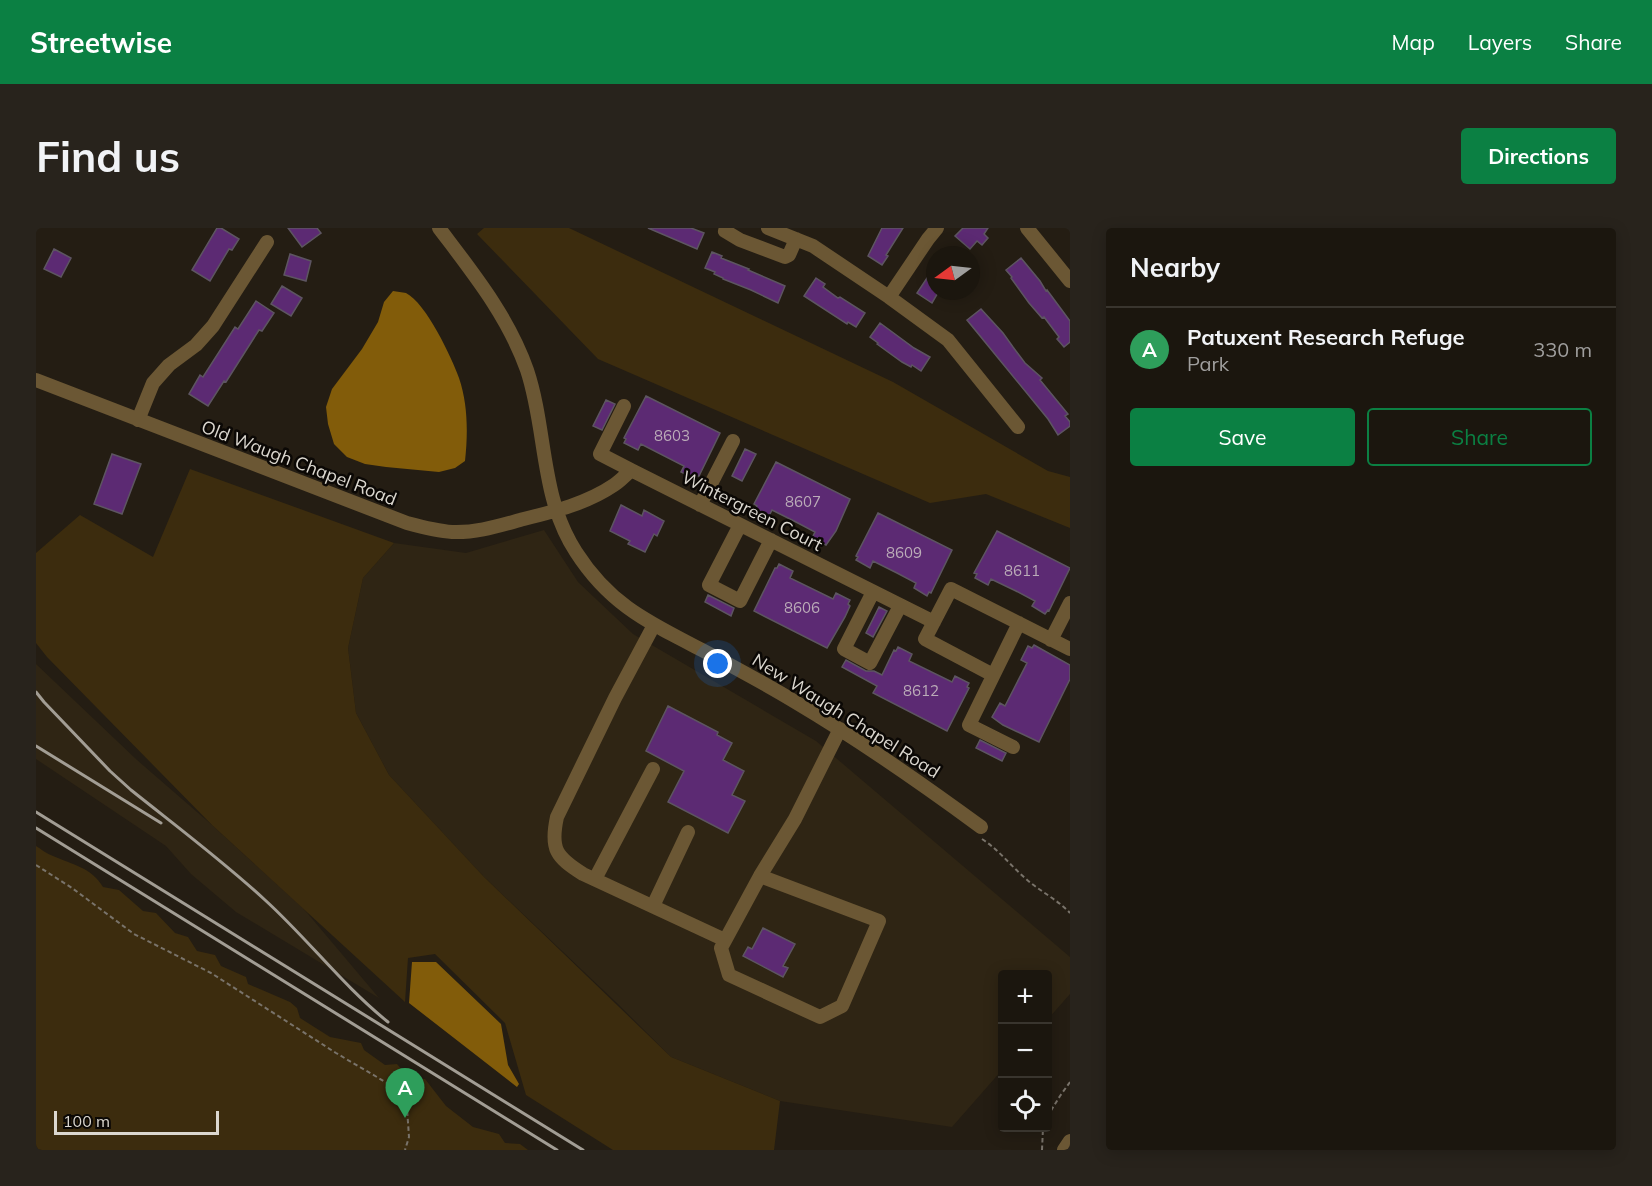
<!DOCTYPE html>
<meta charset="utf-8">
<style>
:root{--surface:#1b160e;--page:#28231c;--text:#f1f3f6;--muted:#a09f9e;--line:#39352e;--accent:#0b8043}
body{margin:0;font-family:Mulish,sans-serif;background:var(--page);color:var(--text)}
.controls{position:absolute;right:18px;bottom:18px;display:grid;overflow:hidden;border-radius:6px;box-shadow:0 3px 15px #0003}
.controls button{width:54px;height:54px;display:grid;place-items:center;padding:0;border:0;border-bottom:2px solid var(--line);background:var(--surface);color:var(--text);font:30px sans-serif}
.compass{position:absolute;left:890px;top:18px;width:54px;height:54px;border-radius:50%;background:var(--surface);box-shadow:0 3px 15px #0003;rotate:255deg}
.scale{position:absolute;left:18px;bottom:15px;width:165px;box-sizing:border-box;padding-left:6px;border:3px solid #dbd7cf;border-top:0;font-size:16px;line-height:21px;white-space:nowrap;color:#dbd7cf;-webkit-text-stroke:4px #0b0805;paint-order:stroke}
.you{position:absolute;left:682px;top:436px;width:21px;height:21px;margin:-15px;border:4px solid #fff;border-radius:50%;background:#1a73e8;box-shadow:0 0 0 9px #1a73e833}
.badge{display:grid;place-items:center;width:39px;height:39px;border-radius:50%;background:var(--accent);color:#fff;font-size:20px;font-weight:700}
.pin{position:absolute;translate:-50% -50px;filter:drop-shadow(0 2px 3px #0008)}
.pin::after{content:'';position:absolute;top:32px;width:21px;height:18px;background:inherit;clip-path:polygon(0 0,100% 0,50% 100%)}
.list{margin:0;padding:0;list-style:none}
h2{display:flex;justify-content:space-between;align-items:center;height:78px;margin:0;padding:0 24px;font-size:26px}
h2 small{font-size:20px;font-weight:400;color:var(--muted)}
.list li{display:grid;grid-template-columns:39px 1fr auto;gap:18px;align-items:center;box-sizing:border-box;height:84px;padding:0 24px;border-top:2px solid var(--line)}
.list b{display:block;font-size:22px;white-space:nowrap}
.list p{margin:0;font-size:20px;white-space:nowrap;color:var(--muted)}
.list em{font-size:20px;font-style:normal;color:var(--muted)}
.actions{display:flex;gap:12px;padding:18px 24px}
.actions a{flex:1;padding:14px 0;border:2px solid var(--accent);border-radius:6px;text-align:center;font-size:21px;color:var(--accent)}
.actions .main{background:var(--accent);color:#fff}
.icon{flex:none;width:33px;height:33px;fill:none;stroke:currentColor;stroke-width:2;stroke-linecap:round;stroke-linejoin:round}
.map{position:relative;flex:none;width:1034px;height:922px;overflow:hidden;border-radius:6px}
header{display:flex;align-items:center;gap:36px;box-sizing:border-box;height:84px;padding:0 30px;background:var(--accent);color:#fff}
header strong{font-size:28px}
nav{display:flex;gap:33px;margin-inline-start:auto;font-size:21px}
.intro{display:flex;align-items:center;justify-content:space-between;box-sizing:border-box;height:144px;padding:0 36px}
h1{margin:0;font-size:42px}
.button{padding:15px 27px;border-radius:6px;background:var(--accent);color:#fff;font-size:21px;font-weight:700}
main{display:flex;gap:36px;padding:0 36px}
aside{flex:1;background:var(--surface);border-radius:6px;box-shadow:0 3px 15px #0003}
.map>svg:first-child{display:block}
.built{fill:#2f2514}
.green{fill:#3c2c0e}
.water{fill:#825c0a}
.building{fill:#5c2a73;stroke:#5d5561;stroke-width:1.5}
.lines{fill:none;stroke-linecap:round;stroke-linejoin:round}
.path{stroke:#79736a;stroke-width:2;stroke-dasharray:4.5 3;stroke-linecap:butt}
.minor{stroke:#6b5734;stroke-width:14}
.rail{stroke:#a29d94;stroke-width:3}
.labels{text-anchor:middle;stroke-width:5;stroke-linejoin:round;paint-order:stroke}
.number-label{font-size:15px;fill:#bbacb8}
.street-label{font-size:18px;fill:#dbd7cf;stroke:#0b0805}
</style>
<header>
<strong>Streetwise</strong>
<nav><a>Map</a><a>Layers</a><a>Share</a></nav>
</header>
<div class="intro"><h1>Find us</h1><a class="button">Directions</a></div>
<main>
<div class="map">
<svg width="1034" height="922" viewBox="0 0 1034 922">
<rect width="100%" height="100%" fill="#241d13"/>
<path class="built" d="M508,302L542,354L597,406L780,513L1034,729V766L1012,791L1011,746H966V842L916,899L744,873L635,829L583,777L448,649L353,547L320,485L312,420L327,350L358,315L430,325Z
M0,436L101,532L176,597L267,680L343,770L200,684L155,646L130,618L0,531Z"/>
<path class="green" d="M448,0H533L857,154L1012,243L1034,249V300L950,266L894,275L562,131L441,6Z
M154,241L358,315L327,350L312,420L320,485L353,547L448,649L635,829L744,873L738,922H577L490,867L469,795L399,726L372,730L369,774L176,597L11,429L0,415V325L44,287L117,329Z
M0,618C5,621 11,626 17,628C37,637 55,639 67,659L83,662L107,683L120,685L139,705L152,709L161,723L179,727L185,738L210,749L212,756L254,774L261,780L264,790L294,809L325,815L328,822L349,837L361,836L373,850L389,851L410,878L437,899L463,906L469,915L484,916L492,922H0Z"/>
<path class="water" d="M357,63C361,64 366,64 370,65C390,75 416,130 423,150C432,176 432,206 429,233L419,240L403,244L350,239L329,236L311,229L298,216L292,196L290,179L296,161L326,121L342,94L348,74Z
M376,734H400L465,796L472,837L483,856L481,859L373,775Z"/>
<path class="building" d="M181,0H185L203,11L196,22L193,21L174,53L156,42Z
M252,0H281L285,5L266,19Z
M612,0H655L668,5L661,21Z
M846,0H867L850,27L852,28L846,37L832,28Z
M927,0H952L948,6L952,10L946,17L941,13L934,21L919,8Z
M18,21L35,30L25,49L8,41Z
M676,24L686,28L685,30L713,41L712,42L749,58L742,75L715,62L687,51V50L678,46L679,44L669,40Z
M254,26L275,33L270,53L248,47Z
M985,30L1004,53L1010,63L1011,62L1034,93V114L1028,119L1021,111L1023,109L1008,89L1006,90L993,75L975,50L976,49L970,42Z
M899,38V63H903L896,75L881,65Z
M780,50L789,56L787,59L802,70L804,69L829,85L820,99L812,94L811,96L768,68Z
M246,58L266,70L255,88L235,76Z
M220,73L238,85L226,103L223,102L190,154L188,153L172,178L153,166L164,147L167,149L199,99L202,101Z
M945,81L967,105L977,119L989,135L1006,150L1004,152L1032,186L1029,188L1034,194V198L1022,207L1012,191L931,92Z
M844,95L878,120L894,129L885,143L876,137L875,139L866,134L841,116L842,115L834,109Z
M610,168L684,205L663,248H661L659,251L645,244L648,238L605,216L602,222L588,215L590,211L588,210Z
M570,172L579,176L566,202L557,198Z
M709,221L720,226L706,253L696,248Z
M76,226L105,236L86,286L58,276Z
M740,234L814,271L800,303L790,317L776,310L779,304L760,294L736,282L733,288L719,281L721,278L718,276Z
M585,277L606,288L608,282L628,293L621,308L618,306L609,324L592,316L594,313L574,303Z
M842,285L916,322L895,365L893,364L891,368L878,360L880,355L861,345L837,333L834,340L820,332L822,329L820,328Z
M961,303L1034,340L1013,383L1012,382L1009,386L996,378L999,373L980,363L955,351L952,357L939,350L941,346L938,345Z
M743,336L757,343L754,350L797,371L800,365L814,372L812,376L814,378L809,389L791,420L718,383L739,340H741Z
M672,367L698,380L695,388L669,374Z
M843,379L851,383L837,409L830,405Z
M998,417L1034,437V451L1003,514L967,497L956,489L964,475L969,478L991,435L985,432L992,418L996,420Z
M862,419L876,426L873,433L916,454L919,448L933,455L931,459L933,460L911,503L837,465L841,458L806,439L810,432L830,443H838L846,447L858,422L860,423Z
M632,478L682,504L681,507L696,515L687,532L708,543L696,567L709,573L692,605L632,574L648,543L610,523Z
M944,512L970,525L966,533L940,520Z
M727,700L759,716L747,738L752,740L747,749L707,728L712,719L716,721Z"/>
<g class="lines">
<path class="path" d="M946,611C963,622 974,637 989,650C1003,663 1021,671 1034,685
M0,637L36,660L98,706L175,745L300,825L351,855L365,867L371,880L373,909L369,922
M1011,889L1024,868L1034,854
M1006,922L1007,900"/>
<path class="minor" d="M403,0C437,45 472,88 491,142C511,202 504,269 540,324C574,377 612,394 666,422C698,439 730,456 761,475C825,513 885,555 945,599
M690,0L689,3L704,12L749,29L753,27L760,11
M732,0L777,18L853,69L912,112L982,199
M991,0L1034,53
M853,69L892,11L901,0
M0,152L371,295C386,299 401,303 416,304C440,305 462,298 484,292C516,284 550,276 578,257C584,253 590,247 595,242L898,394
M588,178L564,226L595,242
M102,192L117,155L133,137L160,117L177,98L231,14
M664,277L697,213
M704,297L673,357L704,373L735,312
M837,364L808,421L834,435L864,378
M618,397L579,470L521,589C514,621 520,629 547,646L689,712
M1015,412L1034,375
M957,447L889,411L915,361L1034,421
M977,519L933,497L983,395
M724,648L843,693L806,778L784,789L693,747L685,720L724,648L759,591L804,501
M559,651L617,541
M617,678L652,604
M1028,922L1034,913"/>
<path class="rail" d="M0,464L8,474L74,543L95,562C140,598 187,633 229,672C272,711 307,758 352,794
M0,518L125,595
M0,584L547,922
M0,600L521,922"/>
</g>
<g class="labels">
<g class="number-label">
<text x="636" y="213">8603</text>
<text x="767" y="279">8607</text>
<text x="868" y="330">8609</text>
<text x="986" y="348">8611</text>
<text x="766" y="385">8606</text>
<text x="885" y="468">8612</text>
</g>
<g class="street-label">
<text transform="translate(263 235) rotate(21)" y="6">Old Waugh Chapel Road</text>
<text transform="translate(716 283) rotate(27)" y="6">Wintergreen Court</text>
<text transform="translate(810 488) rotate(32)" y="6">New Waugh Chapel Road</text>
</g>
</g>
</svg>
<div class="controls">
<button>+</button>
<button>−</button>
<button><svg class="icon" aria-label="locate" viewBox="0 0 24 24"><circle cx="12" cy="12" r="6"/><path d="M12 2v4M12 18v4M2 12h4M18 12h4"/></svg></button>
</div>
<svg class="compass" viewBox="-18 -18 36 36"><path d="M0-13l5 13h-10z" fill="#e53935"/><path d="M0 13l5-13h-10z" fill="#a09f9e"/></svg>
<div class="scale">100 m</div>
<div class="you"></div>
<div class="pin badge" style="left:369px;top:890px;background:#2e9e5b">A</div>
</div>
<aside>
<h2>Nearby<small></small></h2>
<ul class="list">
<li><span class="badge" style="background:#2e9e5b">A</span><div><b>Patuxent Research Refuge</b><p>Park</p></div><em>330 m</em></li>
</ul>
<div class="actions"><a class="main">Save</a><a>Share</a></div>
</aside>
</main>
